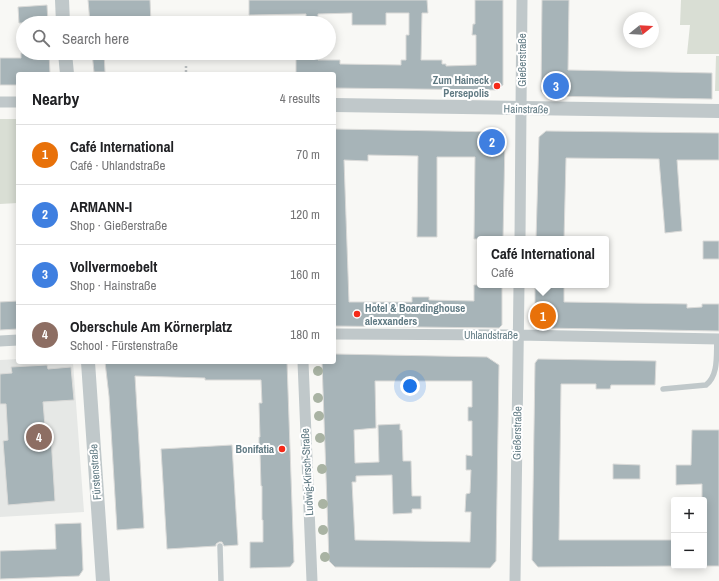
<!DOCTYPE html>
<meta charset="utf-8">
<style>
:root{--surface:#fff;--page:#f6f6f6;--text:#202124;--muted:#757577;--line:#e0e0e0;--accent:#f52918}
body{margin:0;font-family:"Archivo Narrow",sans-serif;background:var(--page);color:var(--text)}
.controls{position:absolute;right:12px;bottom:12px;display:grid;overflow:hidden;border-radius:4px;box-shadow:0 2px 10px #0003}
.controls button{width:36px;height:36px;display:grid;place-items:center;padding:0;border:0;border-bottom:1px solid var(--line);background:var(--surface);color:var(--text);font:20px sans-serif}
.compass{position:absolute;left:623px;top:12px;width:36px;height:36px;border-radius:50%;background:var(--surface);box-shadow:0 2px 10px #0003;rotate:72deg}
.you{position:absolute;left:410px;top:386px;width:14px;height:14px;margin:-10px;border:3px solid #fff;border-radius:50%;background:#1a73e8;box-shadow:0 0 0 6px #1a73e833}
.badge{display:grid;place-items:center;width:26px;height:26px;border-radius:50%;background:var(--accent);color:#fff;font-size:13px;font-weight:700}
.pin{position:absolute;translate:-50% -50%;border:2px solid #fff;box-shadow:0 1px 4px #0006}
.popup{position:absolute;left:477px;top:236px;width:132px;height:52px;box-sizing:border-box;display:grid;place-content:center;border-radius:4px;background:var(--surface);filter:drop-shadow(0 1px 3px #0005);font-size:13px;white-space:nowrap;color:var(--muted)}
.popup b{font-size:15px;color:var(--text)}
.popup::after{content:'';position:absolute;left:50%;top:100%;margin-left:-8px;border:8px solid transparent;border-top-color:var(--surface)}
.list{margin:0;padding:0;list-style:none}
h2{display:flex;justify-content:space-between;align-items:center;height:52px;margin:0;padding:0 16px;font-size:17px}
h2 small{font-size:13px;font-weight:400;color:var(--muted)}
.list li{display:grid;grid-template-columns:26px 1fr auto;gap:12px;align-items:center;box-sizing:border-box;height:60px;padding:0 16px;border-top:1px solid var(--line)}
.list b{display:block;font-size:15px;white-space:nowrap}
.list p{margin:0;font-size:13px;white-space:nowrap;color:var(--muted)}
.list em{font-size:13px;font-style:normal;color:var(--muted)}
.icon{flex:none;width:22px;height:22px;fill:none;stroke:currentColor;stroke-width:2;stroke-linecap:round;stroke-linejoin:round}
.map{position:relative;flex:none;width:719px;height:581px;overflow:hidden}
.search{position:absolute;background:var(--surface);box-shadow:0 2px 10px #0003;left:16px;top:16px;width:320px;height:44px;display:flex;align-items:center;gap:10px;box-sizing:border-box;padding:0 14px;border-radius:22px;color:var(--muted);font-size:15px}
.panel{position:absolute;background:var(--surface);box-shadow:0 2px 10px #0003;left:16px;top:72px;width:320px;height:292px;border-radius:4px}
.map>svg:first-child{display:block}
.built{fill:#e6e8e6}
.green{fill:#d9ded4}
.building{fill:#a7b4b8;stroke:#dadad8;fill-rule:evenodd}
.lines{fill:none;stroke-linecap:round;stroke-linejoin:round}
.path{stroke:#bbc0c2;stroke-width:2.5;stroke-dasharray:2 2;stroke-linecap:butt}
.service{stroke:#c0c8ca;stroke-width:5.5}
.minor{stroke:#c0c8ca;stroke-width:11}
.tertiary{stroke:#c0c8ca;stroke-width:14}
.tree{fill:#a9b3a3}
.poi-dot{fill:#f52918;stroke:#fff;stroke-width:1.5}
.labels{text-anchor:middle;stroke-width:4;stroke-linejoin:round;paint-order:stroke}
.street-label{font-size:11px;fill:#607a83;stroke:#fff}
.poi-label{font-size:11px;font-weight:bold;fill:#607a83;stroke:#fff;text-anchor:end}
</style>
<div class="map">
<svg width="719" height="581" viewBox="0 0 719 581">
<rect width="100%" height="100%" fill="#f8f8f5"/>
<path class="built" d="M18,359V362H73L84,512L0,517V360Z"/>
<path class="green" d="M681,0H719V54H687L690,25H680Z
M716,56H719V91H715Z
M0,119H18V203L0,204Z"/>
<path class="building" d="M88,0H150L151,23H90Z
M249,0H427L428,13H422L421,60H442V64H446V66L476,65V35H472L473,24H475V0H503V85L498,90L334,88V74H296V58H318V60H340V64L401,65V60H406V35H409V13H386V25H352V13L318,14V23H306V14L249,15Z
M542,0H569L568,70L712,73V99L545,96L541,91Z
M47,5L48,23H19L18,7Z
M21,53H49L50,74H18V85H0V58H21Z
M92,53H104L105,72H94Z
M334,129L498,132L505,139L503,239H474L475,157H437V237H417L418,156L368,155V161L344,160L349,302H412V297H429V300L474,301V285H502V325L499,328L334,326Z
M546,131L719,133V160H677L682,231L665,233L659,159L566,158L564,239H536L539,137Z
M703,241H719V259H703Z
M535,285H564V302L687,304V308L702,307V304H719V331L542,328L535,321Z
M18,301V329L0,330V302Z
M334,354L487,357L499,365L496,561L490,568L335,567L329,561L322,362H334ZM375,381H472V407H468V421H472V456L466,455V470H471L470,493L466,494L465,512H471L470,542L355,540L352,482H356V476L392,475L393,514L412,513V509H421V496H412L411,461H403L402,430H400V424L378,425L379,462L355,463L354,430L376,428Z
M538,359L656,361L655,385H611L610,389H596V384H561L559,540H674V566L538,567L532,560L535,363Z
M105,362H287L294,562L290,567L250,568V542H263V520H262V486H261L260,452L259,453V437H260L259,403H262L261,380H205V378L135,376L144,528L117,530L109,396Z
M47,365L48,369L71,367L74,400L43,402L46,438L51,437L55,501L8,505L3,441L8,440L6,404H0V374L12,373L11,367Z
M692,430H719V566H704V500H702V484L676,485V465H691Z
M232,445L238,545L224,546L222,542H219L216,544V546L167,549L161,449Z
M613,464L640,465V479H613Z
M81,523L83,570L79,576L0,579V551L56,549L55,524Z"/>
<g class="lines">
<path class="path" d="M186,66V74"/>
<path class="service" d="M663,389L706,385C719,375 716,354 717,339
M220,546L221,581"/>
<path class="minor" d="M0,102H18
M520,239L521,108L522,0
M334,334L518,335L719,339
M0,341L18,340
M303,362L312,581
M515,581L519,285"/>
<path class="tertiary" d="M62,0L63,23
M65,53L67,74
M334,105L719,111
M88,362L103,581"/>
</g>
<g class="tree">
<circle cx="318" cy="371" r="5"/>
<circle cx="318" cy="398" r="5"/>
<circle cx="319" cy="416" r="5"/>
<circle cx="320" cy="438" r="5"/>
<circle cx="322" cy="469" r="5"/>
<circle cx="323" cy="504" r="5"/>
<circle cx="323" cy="530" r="5"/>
<circle cx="325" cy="557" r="5"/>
</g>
<g class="poi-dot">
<circle cx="497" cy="86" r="4"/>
<circle cx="357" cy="314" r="4"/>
<circle cx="282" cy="449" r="4"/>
</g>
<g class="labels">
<g class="street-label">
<text transform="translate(522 60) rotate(-90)" y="4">Gießerstraße</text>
<text transform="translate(526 109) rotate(1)" y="4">Hainstraße</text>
<text x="491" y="339">Uhlandstraße</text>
<text transform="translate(517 433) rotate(-89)" y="4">Gießerstraße</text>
<text transform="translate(95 472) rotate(-94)" y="4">Fürstenstraße</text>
<text transform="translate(307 472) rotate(-93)" y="4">Ludwig-Kirsch-Straße</text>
</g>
<g class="poi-label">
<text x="489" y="84">Zum Haineck<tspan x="489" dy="13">Persepolis</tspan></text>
<text x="365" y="312" text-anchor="start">Hotel &amp; Boardinghouse<tspan x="365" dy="13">alexxanders</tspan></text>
<text x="274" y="453">Bonifatia</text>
</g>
</g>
</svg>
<div class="controls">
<button>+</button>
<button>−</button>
</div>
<svg class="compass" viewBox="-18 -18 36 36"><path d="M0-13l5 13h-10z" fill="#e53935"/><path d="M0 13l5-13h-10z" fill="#757577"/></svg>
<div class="you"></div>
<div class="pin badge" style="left:543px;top:316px;background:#e8710a">1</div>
<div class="popup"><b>Café International</b>Café</div>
<div class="pin badge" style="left:492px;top:142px;background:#3f7fe0">2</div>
<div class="pin badge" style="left:556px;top:86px;background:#3f7fe0">3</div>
<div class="pin badge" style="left:39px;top:437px;background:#8d6e63">4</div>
<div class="search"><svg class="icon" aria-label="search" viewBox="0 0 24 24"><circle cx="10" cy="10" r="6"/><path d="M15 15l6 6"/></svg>Search here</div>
<section class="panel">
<h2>Nearby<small>4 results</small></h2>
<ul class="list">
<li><span class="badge" style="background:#e8710a">1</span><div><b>Café International</b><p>Café · Uhlandstraße</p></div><em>70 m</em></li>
<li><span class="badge" style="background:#3f7fe0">2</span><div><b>ARMANN-I</b><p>Shop · Gießerstraße</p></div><em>120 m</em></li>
<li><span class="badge" style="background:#3f7fe0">3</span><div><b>Vollvermoebelt</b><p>Shop · Hainstraße</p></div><em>160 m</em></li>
<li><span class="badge" style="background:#8d6e63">4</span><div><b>Oberschule Am Körnerplatz</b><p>School · Fürstenstraße</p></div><em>180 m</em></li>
</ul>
</section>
</div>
